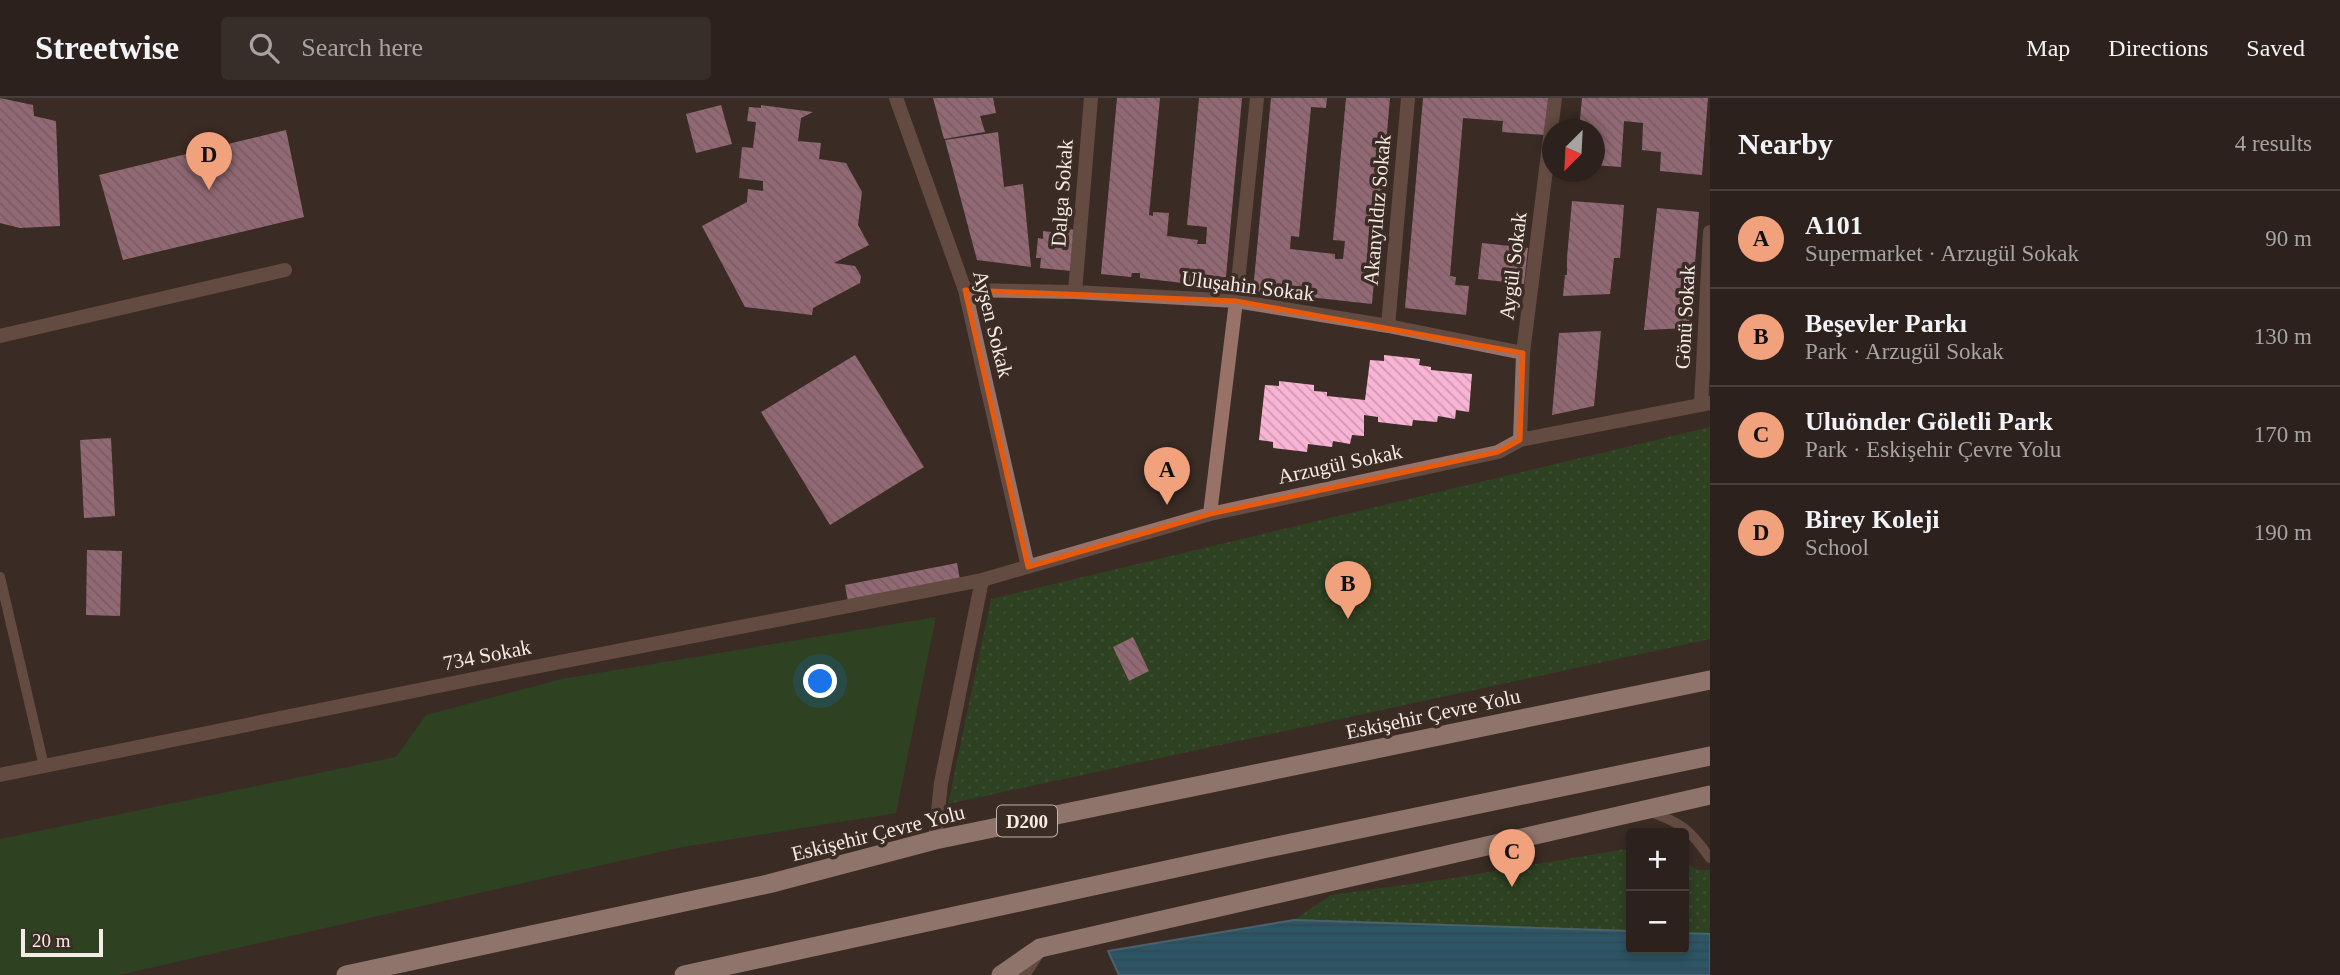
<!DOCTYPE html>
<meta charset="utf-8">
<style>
:root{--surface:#2c211c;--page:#382e29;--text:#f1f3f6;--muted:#a6a3a3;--line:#483e3b;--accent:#f1a17c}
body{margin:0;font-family:"Times New Roman",serif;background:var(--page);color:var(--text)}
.controls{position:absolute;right:21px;bottom:21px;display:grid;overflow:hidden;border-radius:7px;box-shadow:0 4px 10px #0003}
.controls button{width:63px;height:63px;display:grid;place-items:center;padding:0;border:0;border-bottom:2px solid var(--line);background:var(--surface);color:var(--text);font:35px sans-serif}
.compass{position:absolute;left:1542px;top:21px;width:63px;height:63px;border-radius:50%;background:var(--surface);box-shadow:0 4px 10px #0003;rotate:204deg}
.scale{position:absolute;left:21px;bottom:18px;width:82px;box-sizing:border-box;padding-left:7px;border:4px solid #f6ebe7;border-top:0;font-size:19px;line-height:24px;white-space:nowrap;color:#f6ebe7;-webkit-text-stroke:5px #3b2c25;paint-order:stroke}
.you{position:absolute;left:821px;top:584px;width:24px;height:24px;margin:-18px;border:5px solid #fff;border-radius:50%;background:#1a73e8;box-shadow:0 0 0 10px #1a73e833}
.badge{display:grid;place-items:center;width:46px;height:46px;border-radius:50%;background:var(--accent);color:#111;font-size:23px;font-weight:700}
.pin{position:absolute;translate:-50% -58px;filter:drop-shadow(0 2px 4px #0008)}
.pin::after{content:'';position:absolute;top:37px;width:24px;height:21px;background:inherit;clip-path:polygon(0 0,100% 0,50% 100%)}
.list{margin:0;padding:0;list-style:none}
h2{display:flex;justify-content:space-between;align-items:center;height:91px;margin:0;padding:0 28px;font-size:30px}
h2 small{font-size:23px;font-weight:400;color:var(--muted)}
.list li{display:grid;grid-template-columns:46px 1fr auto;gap:21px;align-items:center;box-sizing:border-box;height:98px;padding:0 28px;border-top:2px solid var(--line)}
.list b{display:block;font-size:26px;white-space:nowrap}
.list p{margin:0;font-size:23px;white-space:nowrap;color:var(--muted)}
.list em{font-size:23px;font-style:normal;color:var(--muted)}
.icon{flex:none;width:38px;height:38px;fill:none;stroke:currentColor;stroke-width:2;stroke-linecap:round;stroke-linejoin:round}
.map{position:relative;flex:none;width:1710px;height:877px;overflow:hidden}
header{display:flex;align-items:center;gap:42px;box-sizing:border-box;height:98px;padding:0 35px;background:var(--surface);border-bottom:2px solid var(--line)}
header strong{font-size:33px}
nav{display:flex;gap:38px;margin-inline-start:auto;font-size:24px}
.search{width:490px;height:63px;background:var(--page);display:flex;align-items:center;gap:18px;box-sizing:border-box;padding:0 24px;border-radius:7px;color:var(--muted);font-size:26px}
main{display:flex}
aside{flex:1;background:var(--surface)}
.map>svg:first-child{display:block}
.grass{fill:#205b1e}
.park{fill:url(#park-dots)}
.water{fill:url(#water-rules);stroke:#5da5c3;stroke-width:2}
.building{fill:url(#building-back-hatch)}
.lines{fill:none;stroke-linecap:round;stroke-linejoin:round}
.service{stroke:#987267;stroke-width:10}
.minor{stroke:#987267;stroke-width:14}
.tertiary{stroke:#987267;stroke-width:14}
.trunk{stroke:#f6ccc1;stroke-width:19}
.marked{fill:none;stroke:#e8590c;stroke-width:5;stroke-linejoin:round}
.labels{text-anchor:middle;stroke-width:7;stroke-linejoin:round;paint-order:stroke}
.shield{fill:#3b2c25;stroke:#beb2ad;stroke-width:2}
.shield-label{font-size:19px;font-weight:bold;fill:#f6ebe7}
.street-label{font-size:21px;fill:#f6ebe7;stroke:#3b2c25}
</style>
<header>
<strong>Streetwise</strong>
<div class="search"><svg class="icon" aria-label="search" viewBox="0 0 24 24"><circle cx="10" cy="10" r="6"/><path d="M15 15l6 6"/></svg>Search here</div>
<nav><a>Map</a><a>Directions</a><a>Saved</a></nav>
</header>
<main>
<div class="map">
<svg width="1710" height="877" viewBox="0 0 1710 877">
<defs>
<pattern id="park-dots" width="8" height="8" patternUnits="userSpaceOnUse" patternTransform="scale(1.75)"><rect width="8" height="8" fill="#205b1e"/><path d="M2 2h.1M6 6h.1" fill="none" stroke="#41733f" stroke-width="1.8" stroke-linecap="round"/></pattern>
<pattern id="water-rules" width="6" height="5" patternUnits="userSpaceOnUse" patternTransform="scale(1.75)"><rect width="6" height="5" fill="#1b87b4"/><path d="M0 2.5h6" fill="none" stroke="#2b708d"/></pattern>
<pattern id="building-back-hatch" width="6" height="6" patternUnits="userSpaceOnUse" patternTransform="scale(1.75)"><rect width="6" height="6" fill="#f9b4d5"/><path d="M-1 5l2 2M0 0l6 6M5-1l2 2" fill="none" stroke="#cd98b1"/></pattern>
</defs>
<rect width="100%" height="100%" fill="#3b2c25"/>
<path class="grass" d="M936,519L896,715L677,750L119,877H0V741L396,659L426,617L562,581Z"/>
<path class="park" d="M1710,329V541L948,706L991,501Z
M1631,750V833L1294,822L1331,797L1454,780Z
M1684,764L1698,772H1710V836L1684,835Z"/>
<path class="water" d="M1294,822L1631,833V851H1684V835L1710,836V877H1119L1108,853Z"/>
<path class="building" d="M0,0L33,7L34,18L56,23L60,128L20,130L0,125Z
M933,0H993L996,15L980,18L985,34L944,41Z
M1117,0H1160L1149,117L1153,118V114L1169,115L1167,138L1198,142L1197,146H1206L1207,129L1187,127L1199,0H1242L1225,190L1140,180V175H1132L1131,179L1101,176Z
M1271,0H1327L1326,10L1311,9L1299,139L1291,138L1290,151L1335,156V161H1343L1345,143L1333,142L1346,0H1390L1372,206L1253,193Z
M1423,0H1549L1545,37L1502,34L1503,23L1463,20L1450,178L1456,179L1455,187L1469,188L1466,217L1405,210Z
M1582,0H1708L1702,77L1660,73L1661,54L1642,52L1643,25L1624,23L1621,69L1594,67V32H1579Z
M721,7L732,46L696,55L686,16Z
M761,7L813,14L801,20L798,43L821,45L819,61L846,65L862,94L858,127L869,147L834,165L855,168L861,178L860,185L813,210L812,217L745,209L702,128L747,104L748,91L763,93V83L739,80L742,49L753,50L756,24L747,23L749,9L761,10Z
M286,32L304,119L123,162L99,77Z
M998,34L1004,89L1023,86L1031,169L977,162L945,42Z
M1572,103L1624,107L1620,160H1614L1610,196L1563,198L1565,177H1567V160Z
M1657,110L1699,114L1694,178H1691L1693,192L1690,230L1644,232Z
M1060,130L1076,132L1072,173L1040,170L1041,160H1036L1038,140L1043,141V133L1060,135Z
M1482,145L1528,150L1524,186L1478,181Z
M1601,233L1594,308L1552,317L1559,235Z
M855,257L924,369L830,427L761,314Z
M1384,257L1420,261L1419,267L1431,269V272L1472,276L1469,314L1456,312L1455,321L1438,318L1437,324L1413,322L1412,328L1378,324V319L1364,317V338L1352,337L1350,346L1333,343L1332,349L1308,346L1307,354L1273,350V344L1259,342L1265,287L1279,288V283L1314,287V293L1327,294V298L1365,302L1370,262L1384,263Z
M111,340L115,418L84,420L80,342Z
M87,452L122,453L120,518L86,517Z
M957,465L960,482L848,504L845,487Z
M1133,539L1149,573L1129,583L1113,549Z"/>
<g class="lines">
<path class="service" d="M0,479L44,668
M1650,714C1681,724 1691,733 1710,760"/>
<path class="minor" d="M896,0L965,192L1028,469
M965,192L1075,194L1236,203L1388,228L1523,255
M1075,194L1091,0
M1388,228L1408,0
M0,238L285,172
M1701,307L1710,134
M1520,342L1523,255L1555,0
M1210,416L1236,203L1257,0
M0,677L478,580L982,482L1210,416L1498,354L1520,342L1710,305
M935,742L941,685L982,482"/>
<path class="tertiary" d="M1023,877L1036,857"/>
<path class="trunk" d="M346,877L768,786L935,742L1710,582
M684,877L1263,751L1710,658
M1001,877L1040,850L1710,697"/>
</g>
<path d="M0 0H1710V877H0ZM965,192L1236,203L1523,255L1520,342L1498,354L1210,416L1028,469Z" fill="#3b2c25" fill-opacity=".55" fill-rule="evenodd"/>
<path class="marked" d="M965,192L1236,203L1523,255L1520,342L1498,354L1210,416L1028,469Z"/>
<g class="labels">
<rect class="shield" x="997" y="707.5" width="60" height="31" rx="5"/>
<g class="shield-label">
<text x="1027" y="730">D200</text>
</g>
<g class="street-label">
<text transform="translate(1062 95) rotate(-86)" y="7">Dalga Sokak</text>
<text transform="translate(1377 112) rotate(-85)" y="7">Akanyıldız Sokak</text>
<text transform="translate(1513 168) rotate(-83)" y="7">Aygül Sokak</text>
<text transform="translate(1248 188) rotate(7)" y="7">Uluşahin Sokak</text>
<text transform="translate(1685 219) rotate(-87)" y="7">Gönü Sokak</text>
<text transform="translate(993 226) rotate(76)" y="7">Ayşen Sokak</text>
<text transform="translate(1340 366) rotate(-12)" y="7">Arzugül Sokak</text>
<text transform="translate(487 557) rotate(-11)" y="7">734 Sokak</text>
<text transform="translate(1433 616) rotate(-12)" y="7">Eskişehir Çevre Yolu</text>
<text transform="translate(878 735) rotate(-14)" y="7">Eskişehir Çevre Yolu</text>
</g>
</g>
</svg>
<div class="controls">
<button>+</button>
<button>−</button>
</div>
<svg class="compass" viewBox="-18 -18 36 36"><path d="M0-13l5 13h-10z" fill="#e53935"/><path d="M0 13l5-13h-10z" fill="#a6a3a3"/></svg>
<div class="scale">20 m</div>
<div class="you"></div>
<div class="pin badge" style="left:1167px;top:407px">A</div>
<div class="pin badge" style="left:1348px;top:521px">B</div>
<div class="pin badge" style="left:1512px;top:789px">C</div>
<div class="pin badge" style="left:209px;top:92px">D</div>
</div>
<aside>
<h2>Nearby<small>4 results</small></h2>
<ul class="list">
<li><span class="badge">A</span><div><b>A101</b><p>Supermarket · Arzugül Sokak</p></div><em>90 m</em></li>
<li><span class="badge">B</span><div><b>Beşevler Parkı</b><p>Park · Arzugül Sokak</p></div><em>130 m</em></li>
<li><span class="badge">C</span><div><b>Uluönder Göletli Park</b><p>Park · Eskişehir Çevre Yolu</p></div><em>170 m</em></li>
<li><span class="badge">D</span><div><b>Birey Koleji</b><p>School</p></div><em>190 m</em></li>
</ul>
</aside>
</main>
